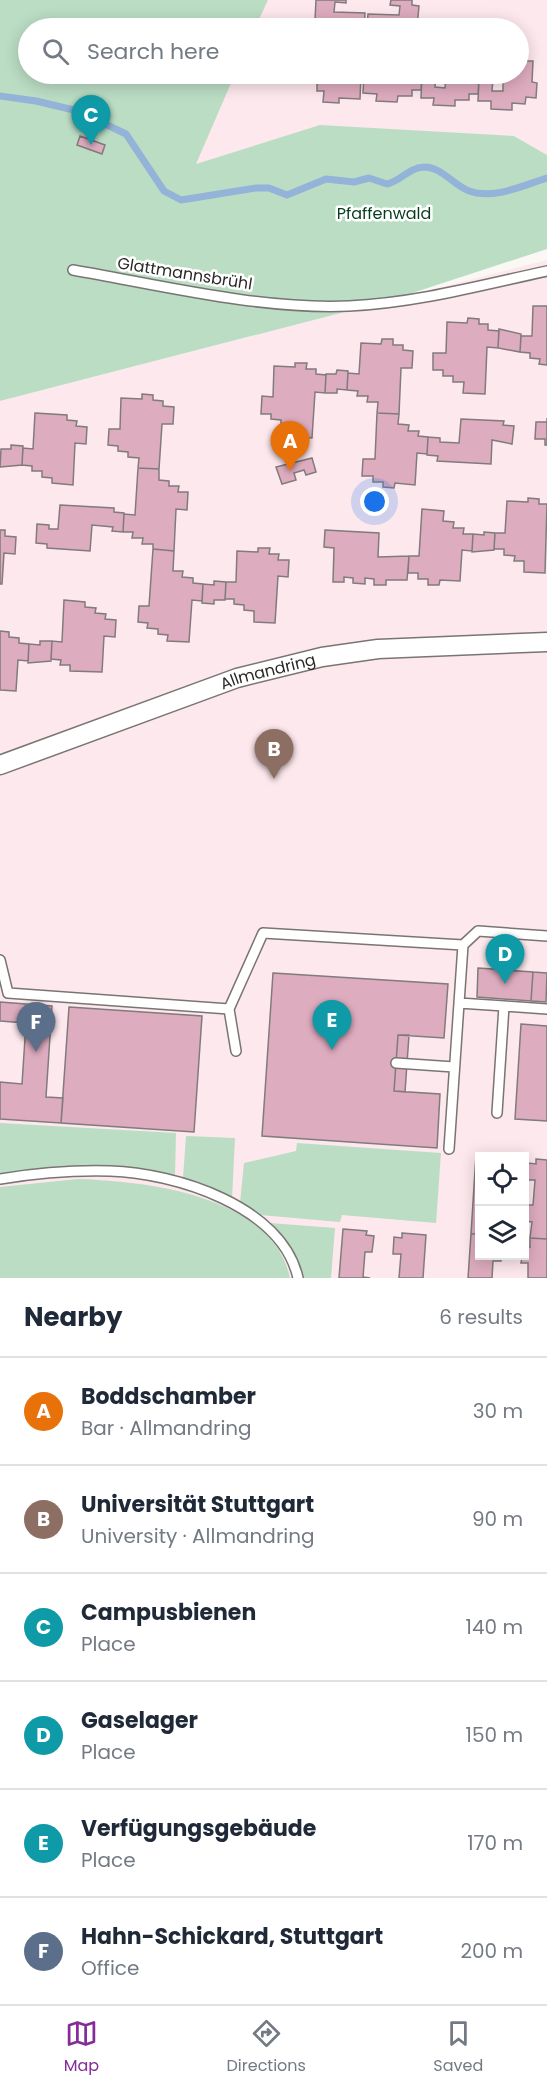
<!DOCTYPE html>
<meta charset="utf-8">
<style>
:root{--surface:#fff;--page:#f2f2f3;--text:#1f2937;--muted:#747a83;--line:#e0e1e3;--accent:#862c99}
body{margin:0;font-family:Poppins,sans-serif;background:var(--page);color:var(--text)}
.controls{position:absolute;right:18px;bottom:18px;display:grid;overflow:hidden;border-radius:0px;box-shadow:0 3px 15px #0003}
.controls button{width:54px;height:54px;display:grid;place-items:center;padding:0;border:0;border-bottom:2px solid var(--line);background:var(--surface);color:var(--text);font:30px sans-serif}
.you{position:absolute;left:375px;top:502px;width:21px;height:21px;margin:-15px;border:4px solid #fff;border-radius:50%;background:#1a73e8;box-shadow:0 0 0 9px #1a73e833}
.badge{display:grid;place-items:center;width:39px;height:39px;border-radius:50%;background:var(--accent);color:#fff;font-size:20px;font-weight:700}
.pin{position:absolute;translate:-50% -50px;filter:drop-shadow(0 2px 3px #0008)}
.pin::after{content:'';position:absolute;top:32px;width:21px;height:18px;background:inherit;clip-path:polygon(0 0,100% 0,50% 100%)}
.list{margin:0;padding:0;list-style:none}
h2{display:flex;justify-content:space-between;align-items:center;height:78px;margin:0;padding:0 24px;font-size:26px}
h2 small{font-size:20px;font-weight:400;color:var(--muted)}
.list li{display:grid;grid-template-columns:39px 1fr auto;gap:18px;align-items:center;box-sizing:border-box;height:108px;padding:0 24px;border-top:2px solid var(--line)}
.list b{display:block;font-size:22px;white-space:nowrap}
.list p{margin:0;font-size:20px;white-space:nowrap;color:var(--muted)}
.list em{font-size:20px;font-style:normal;color:var(--muted)}
.icon{flex:none;width:33px;height:33px;fill:none;stroke:currentColor;stroke-width:2;stroke-linecap:round;stroke-linejoin:round}
.map{position:relative;flex:none;width:547px;height:1278px;overflow:hidden}
.search{position:absolute;background:var(--surface);box-shadow:0 3px 15px #0003;left:18px;right:18px;top:18px;height:66px;display:flex;align-items:center;gap:15px;box-sizing:border-box;padding:0 21px;border-radius:33px;color:var(--muted);font-size:22px}
.sheet{height:726px;background:var(--surface)}
nav{display:flex;justify-content:space-around;align-items:center;box-sizing:border-box;height:84px;border-top:2px solid var(--line);background:var(--surface);font-size:16px;color:var(--muted)}
nav a{display:grid;justify-items:center;gap:3px}
nav .on{color:var(--accent)}
.map>svg:first-child{display:block}
.education{fill:#fde8ed;fill-rule:evenodd}
.green{fill:#bbddc4}
.lines{fill:none;stroke-linecap:round;stroke-linejoin:round}
.stream{stroke:#93b3d8;stroke-width:7}
.building{fill:#deacbf;stroke:#807b7d;stroke-width:1.5}
.lane-casing{stroke:#797572;stroke-width:12}
.street-casing{stroke:#797572;stroke-width:21}
.lane{stroke:#fff;stroke-width:9}
.street{stroke:#fff;stroke-width:18}
.labels{text-anchor:middle;stroke-width:5;stroke-linejoin:round;paint-order:stroke}
.park-label{font-size:16px;fill:#073d1f;stroke:#fff}
.street-label{font-size:16px;fill:#2b2928;stroke:#fff}
</style>
<div class="map">
<svg width="547" height="1278" viewBox="0 0 547 1278">
<rect width="100%" height="100%" fill="#fbf7f4"/>
<path class="education" d="M268,0H547V155L514,136L195,164L235,74H518V28H255Z
M547,260V1278H0V401ZM480,1156H524V1256H480Z"/>
<path class="green" d="M0,0H268L255,28H28V74H235L196,164L320,125L514,136L547,155V249L391,300L0,401Z
M0,1123L176,1133L175,1176C113,1166 62,1166 0,1174Z
M186,1136L235,1138L232,1199L183,1178Z
M297,1143L441,1153L436,1223L342,1215L340,1222L260,1215L240,1203L244,1163L296,1151Z
M78,1179C145,1181 273,1195 290,1278H0V1187Z
M270,1223L335,1228L331,1278H302C296,1254 287,1241 270,1223Z"/>
<g class="lines">
<path class="stream" d="M0,96L36,101L78,111L126,134L164,191L181,200L256,188H269L287,195L326,179L354,182L369,178L387,184C401,181 408,168 424,167C442,167 453,185 469,191C494,200 524,185 547,178"/>
</g>
<path class="building" d="M316,0H346V3L335,2L334,12L365,13L364,28H321V20H315Z
M391,0H412V5L419,6L417,27L367,28L368,14L399,15L400,6L390,5Z
M518,61H533L532,82L537,83L536,98L526,97L525,104L512,103V110L491,109V101H478L479,79H493L492,91H503V74H518Z
M310,74H361L360,99L339,98V103L323,102L324,91H317V77H310Z
M364,74H378L377,82L388,83V74L422,75L421,90H412V96H398L397,102L376,101L377,94L363,93Z
M446,74H475V78L479,79L478,94H469V100H455V106L433,105L434,98H421L422,75H436L435,87L445,88Z
M80,136L105,145L102,154L77,145Z
M533,306H547V365L539,364L540,359L530,358V353L520,352L521,336H532Z
M468,318L479,319V324H488V330L499,331L498,348L487,347L485,394L463,393L464,382H453V376H443V370H433V353H446L447,322L467,323Z
M499,329L521,334L520,352L498,348Z
M382,339H393V345H403V350L413,351L412,368H401L399,414L377,413L378,402H367L368,396H357L358,391L347,390L348,373L359,374L361,343L381,344Z
M295,363H307L306,369H316V374L326,375L325,393L315,392L312,438L291,437V426H281V420L271,419V414H261L262,396L273,397L274,366L295,367Z
M337,370L348,371L347,390L337,389V393H325L326,374H336Z
M142,394L153,395V400L163,401V406L174,407L173,424H162L159,469L138,468L139,458L128,457V452L118,451V446L108,445L109,429H120L121,398L142,399Z
M35,413L67,415V420L77,421L76,426L87,427L86,444L75,443L73,485L52,483V478L42,477V471H32V466L22,465L23,448L33,449Z
M377,413L399,414L398,424L409,425L408,431H419L418,436L428,437L427,454L417,453L415,485L395,483L394,488L383,487V482H373V476H362L363,459H375Z
M547,418V445H545V439H535L536,422H547Z
M461,419L504,421L503,425L514,426L512,444L492,440L491,464L437,461L438,456L427,455L428,437L440,438V442L459,443Z
M11,445L23,446L22,465L0,467L1,449H11Z
M312,458L316,472L306,475L304,470L294,473L296,480L282,484L276,467Z
M138,468L159,469V480L169,481V486H179L178,492H188L187,510L176,509L174,551L153,549V544H142L143,538H132L133,532H123L124,514L135,515Z
M528,498L539,499V504H547L545,573L524,572V561H514L515,556L504,555V549H494L495,533H505L507,501L528,502Z
M60,505L114,508V512L124,513L123,532L112,531L113,527L92,525L90,551L47,548V544L36,543L37,524L49,525V529H58Z
M422,509L444,511L443,521L454,522L453,528H464L463,534H473L472,551L462,550L460,581L440,580L439,585H428V579H418V573H408L409,556H419Z
M0,530H5V536L16,537L15,554L4,553L2,584H0Z
M325,530L379,533L378,557L409,556L407,580H386V585H374V579L365,578V584L353,583V578L344,577V582H333L334,548L324,547Z
M484,532L495,533L494,550L472,552L473,534L484,535Z
M258,548H270L269,554H279L278,560H289L288,577L278,576L275,623L254,622V611L244,610V605L234,604V599H225L226,582H236L237,551L258,552Z
M153,549L174,551L173,571H183L182,577L193,578V583L203,584L202,601L192,600L189,642L167,641L168,635L158,634V629L147,628L148,623L138,622L139,606H149Z
M214,581L226,582L225,600H214V604L202,603L203,584L214,585Z
M64,600L85,602V607L96,608L95,613L106,614L105,619L116,620L115,637L104,636L102,672L70,671V665H60L61,660L51,659L52,641L62,642Z
M0,631L9,632V637L19,638V643L29,644L28,661L18,660L16,691L0,690Z
M40,641H52L51,661L28,663L29,644L40,645Z
M478,968L533,972L531,1001L477,997Z
M533,972L547,973L546,1002L531,1001Z
M273,973L448,984L444,1038L398,1035L394,1091L440,1094L437,1148L262,1136Z
M0,1002L52,1006L46,1097L63,1098L61,1123L0,1119V1082L22,1084L26,1023L0,1021Z
M69,1007L202,1016L194,1132L61,1123Z
M521,1024L547,1026V1121L515,1119Z
M398,1035H409L405,1092L394,1091Z
M476,1155L500,1156H480V1234H471Z
M536,1159L547,1160V1239L530,1238L532,1222L524,1221L525,1205H533L535,1180H527L528,1163L536,1164Z
M343,1229L367,1231L366,1235L374,1236L372,1252H365L363,1277L370,1278H339Z
M402,1233L426,1235L423,1278H399L401,1254H393L394,1237L402,1238Z
M471,1234H480V1256H501V1261H493L492,1278H468Z
M530,1238L547,1239V1278H528V1263H521L522,1256H524V1246L530,1247Z"/>
<g class="lines">
<defs>
<path id="lane" d="M73,270C160,285 261,310 349,306C416,303 482,285 547,271
M0,960L8,993L229,1009L263,933L463,945L478,931L547,936
M459,1003L504,1006L497,1113
M504,1006L547,1009
M229,1009L236,1051
M396,1063L454,1067
M449,1149L463,945
M0,1179C37,1173 73,1170 110,1171C175,1173 282,1206 298,1278"/>
<g id="street">
<path id="s1" d="M0,765L237,678L322,657L378,649L547,642"/>
</g>
</defs>
<use href="#lane" class="lane-casing"/>
<use href="#street" class="street-casing"/>
<use href="#lane" class="lane"/>
<use href="#street" class="street"/>
</g>
<g class="labels">
<g class="park-label">
<text x="384" y="219">Pfaffenwald</text>
</g>
<g class="street-label">
<text transform="translate(185 273) rotate(9)" y="6">Glattmannsbrühl</text>
<text dy="6" stroke="none"><textPath href="#s1" startOffset="284">Allmandring</textPath></text>
</g>
</g>
</svg>
<div class="controls">
<button><svg class="icon" aria-label="locate" viewBox="0 0 24 24"><circle cx="12" cy="12" r="6"/><path d="M12 2v4M12 18v4M2 12h4M18 12h4"/></svg></button>
<button><svg class="icon" aria-label="layers" viewBox="0 0 24 24"><path d="M12 4l9 5-9 5-9-5zM3 14l9 5 9-5"/></svg></button>
</div>
<div class="you"></div>
<div class="pin badge" style="left:290px;top:471px;background:#e8710a">A</div>
<div class="pin badge" style="left:274px;top:779px;background:#8d6e63">B</div>
<div class="pin badge" style="left:91px;top:145px;background:#0f9aa8">C</div>
<div class="pin badge" style="left:505px;top:984px;background:#0f9aa8">D</div>
<div class="pin badge" style="left:332px;top:1050px;background:#0f9aa8">E</div>
<div class="pin badge" style="left:36px;top:1052px;background:#5c6f8a">F</div>
<div class="search"><svg class="icon" aria-label="search" viewBox="0 0 24 24"><circle cx="10" cy="10" r="6"/><path d="M15 15l6 6"/></svg>Search here</div>
</div>
<section class="sheet">
<h2>Nearby<small>6 results</small></h2>
<ul class="list">
<li><span class="badge" style="background:#e8710a">A</span><div><b>Boddschamber</b><p>Bar · Allmandring</p></div><em>30 m</em></li>
<li><span class="badge" style="background:#8d6e63">B</span><div><b>Universität Stuttgart</b><p>University · Allmandring</p></div><em>90 m</em></li>
<li><span class="badge" style="background:#0f9aa8">C</span><div><b>Campusbienen</b><p>Place</p></div><em>140 m</em></li>
<li><span class="badge" style="background:#0f9aa8">D</span><div><b>Gaselager</b><p>Place</p></div><em>150 m</em></li>
<li><span class="badge" style="background:#0f9aa8">E</span><div><b>Verfügungsgebäude</b><p>Place</p></div><em>170 m</em></li>
<li><span class="badge" style="background:#5c6f8a">F</span><div><b>Hahn-Schickard, Stuttgart</b><p>Office</p></div><em>200 m</em></li>
</ul>
</section>
<nav>
<a class="on"><svg class="icon" aria-label="map" viewBox="0 0 24 24"><path d="M3 6l6-2 6 2 6-2v14l-6 2-6-2-6 2zM9 4v14M15 6v14"/></svg>Map</a>
<a><svg class="icon" aria-label="directions" viewBox="0 0 24 24"><path d="M12 3l9 9-9 9-9-9zM9 14v-3h6M13 9l2 2-2 2"/></svg>Directions</a>
<a><svg class="icon" aria-label="saved" viewBox="0 0 24 24"><path d="M7 4h10v16l-5-4-5 4z"/></svg>Saved</a>
</nav>
